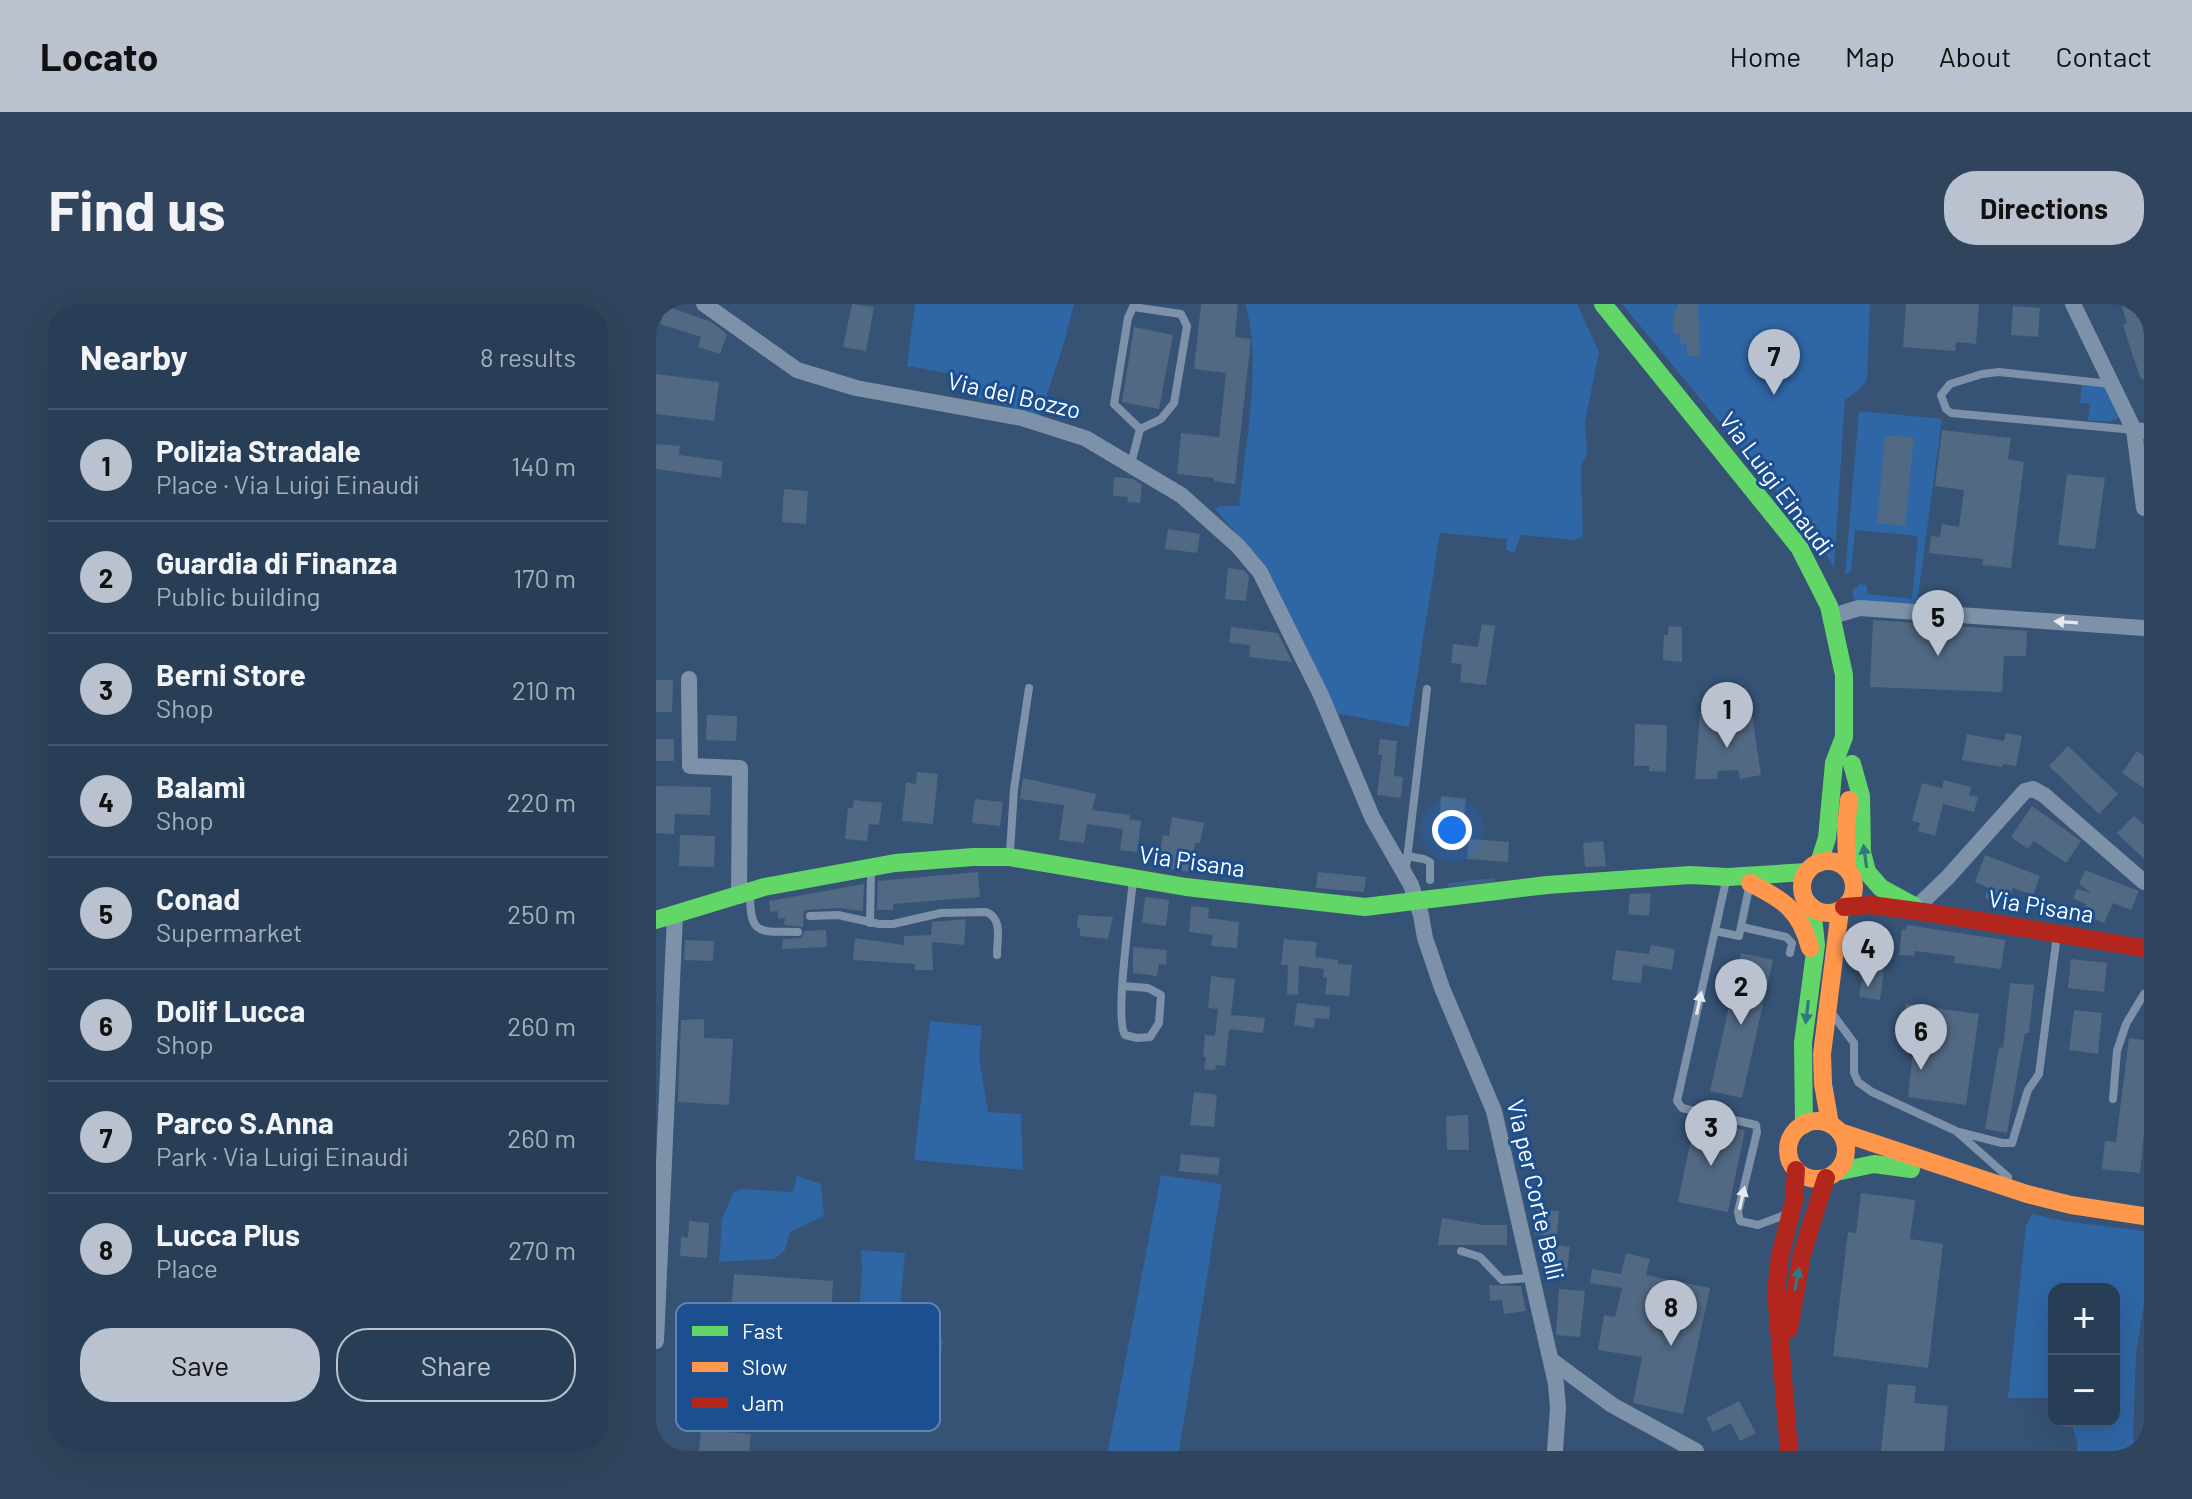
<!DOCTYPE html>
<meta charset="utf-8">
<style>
:root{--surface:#283e57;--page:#30455d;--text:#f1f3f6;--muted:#a5aeba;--line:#44576d;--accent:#b9c2ce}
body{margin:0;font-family:Barlow,sans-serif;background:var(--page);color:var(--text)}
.controls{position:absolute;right:24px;bottom:24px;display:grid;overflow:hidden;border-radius:16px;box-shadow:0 8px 32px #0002}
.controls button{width:72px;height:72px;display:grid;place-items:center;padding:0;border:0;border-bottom:2px solid var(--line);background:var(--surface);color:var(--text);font:40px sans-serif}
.you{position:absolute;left:796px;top:526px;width:28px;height:28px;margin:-20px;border:6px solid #fff;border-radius:50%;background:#1a73e8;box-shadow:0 0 0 12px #1a73e833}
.badge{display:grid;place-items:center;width:52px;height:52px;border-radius:50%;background:var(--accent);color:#111;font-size:26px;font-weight:700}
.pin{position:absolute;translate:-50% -66px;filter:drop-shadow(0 2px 4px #0008)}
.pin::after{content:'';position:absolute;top:42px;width:28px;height:24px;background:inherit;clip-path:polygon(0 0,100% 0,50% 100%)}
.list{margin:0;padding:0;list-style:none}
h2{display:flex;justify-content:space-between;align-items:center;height:104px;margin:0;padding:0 32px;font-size:34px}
h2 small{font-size:26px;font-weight:400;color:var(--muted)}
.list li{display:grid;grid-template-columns:52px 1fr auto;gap:24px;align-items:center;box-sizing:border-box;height:112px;padding:0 32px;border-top:2px solid var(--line)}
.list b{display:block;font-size:30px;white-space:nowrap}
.list p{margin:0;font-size:26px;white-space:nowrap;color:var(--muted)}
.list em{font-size:26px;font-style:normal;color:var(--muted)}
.actions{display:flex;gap:16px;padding:24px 32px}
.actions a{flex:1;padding:18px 0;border:2px solid var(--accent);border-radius:32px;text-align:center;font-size:28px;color:var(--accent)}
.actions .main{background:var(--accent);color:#111}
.map{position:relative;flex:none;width:1488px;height:1147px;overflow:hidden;border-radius:32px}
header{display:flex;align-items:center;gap:48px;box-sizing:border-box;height:112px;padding:0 40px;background:var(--accent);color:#111}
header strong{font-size:38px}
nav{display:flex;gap:44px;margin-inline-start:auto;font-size:28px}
.intro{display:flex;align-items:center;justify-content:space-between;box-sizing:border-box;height:192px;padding:0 48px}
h1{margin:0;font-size:56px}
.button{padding:20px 36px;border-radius:32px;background:var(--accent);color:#111;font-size:28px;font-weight:700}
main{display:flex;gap:48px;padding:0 48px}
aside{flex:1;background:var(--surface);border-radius:32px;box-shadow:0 8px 32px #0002}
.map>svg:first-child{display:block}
.green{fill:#2f66a5}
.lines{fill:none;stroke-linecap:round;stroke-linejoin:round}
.stream{stroke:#3b618d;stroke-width:4}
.building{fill:#526984}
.lane{stroke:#7d92a8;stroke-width:8}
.street{stroke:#7d92a8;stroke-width:16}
.fast{stroke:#63d668;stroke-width:18}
.slow{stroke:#ff974d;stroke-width:18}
.jam{stroke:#b3261e;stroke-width:18}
.oneway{fill:#e5e9ee}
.oneway2{fill:#317883}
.labels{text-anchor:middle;stroke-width:6;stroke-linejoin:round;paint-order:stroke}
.street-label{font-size:24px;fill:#fff;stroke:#1b4f8f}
.key{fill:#1b4f8f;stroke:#5f84b1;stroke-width:2}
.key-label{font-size:22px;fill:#fff}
</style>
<header>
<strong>Locato</strong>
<nav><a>Home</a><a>Map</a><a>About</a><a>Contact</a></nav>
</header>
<div class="intro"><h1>Find us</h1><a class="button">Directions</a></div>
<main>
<aside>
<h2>Nearby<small>8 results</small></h2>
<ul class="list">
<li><span class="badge">1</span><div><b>Polizia Stradale</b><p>Place · Via Luigi Einaudi</p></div><em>140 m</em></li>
<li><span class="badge">2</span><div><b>Guardia di Finanza</b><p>Public building</p></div><em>170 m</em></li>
<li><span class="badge">3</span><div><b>Berni Store</b><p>Shop</p></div><em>210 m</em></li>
<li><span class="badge">4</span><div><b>Balamì</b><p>Shop</p></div><em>220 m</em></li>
<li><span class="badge">5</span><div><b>Conad</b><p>Supermarket</p></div><em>250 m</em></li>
<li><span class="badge">6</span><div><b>Dolif Lucca</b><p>Shop</p></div><em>260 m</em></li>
<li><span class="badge">7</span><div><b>Parco S.Anna</b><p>Park · Via Luigi Einaudi</p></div><em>260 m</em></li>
<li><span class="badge">8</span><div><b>Lucca Plus</b><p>Place</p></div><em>270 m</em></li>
</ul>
<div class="actions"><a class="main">Save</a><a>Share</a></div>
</aside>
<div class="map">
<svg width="1488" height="1147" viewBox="0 0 1488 1147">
<rect width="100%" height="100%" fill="#365274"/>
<path class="green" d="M259,0H418L409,36L384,111L310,91L314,73L251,62Z
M589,0H921L943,48L929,118L931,150L925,163L927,232L919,236L865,231L858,249L850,246L851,235L784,229L753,423L680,409L610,263L559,205L564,202H583C589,144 607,54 589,0Z
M966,0H1214L1211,75L1203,86L1189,96L1178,264L1165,241Z
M1426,81L1453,83L1464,112C1457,120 1443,117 1432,116L1434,100L1424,99Z
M1203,107L1286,115L1261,300L1199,298L1196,287L1204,280L1211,281V290L1256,295L1262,232L1199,226L1195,268L1189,270Z
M274,717L326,722L323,753L332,808L365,810L367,866L258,856Z
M505,871L566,880L523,1147H452Z
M141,872L165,880L168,912L134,928L129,946L118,955L63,958L66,915L78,888L86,885L137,888Z
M1376,910L1408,917L1488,927V1001L1480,1049L1477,1135L1480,1138V1147H1421V1138L1415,1117H1458V985H1398V1094H1352L1370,922Z
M205,946L249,949L242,1030L287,1036L280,1080L199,1077L206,967Z"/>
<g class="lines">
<path class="stream" d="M794,581L837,576"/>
</g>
<path class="building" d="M196,0L218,3L210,47L187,43Z
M545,0H582L579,33L595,35L579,180L558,177V174L521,170L525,129L563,133L570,69L538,65Z
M1022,0H1042L1044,53L1031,52V40H1024L1025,30L1017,29L1018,6H1021Z
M1250,0H1323L1320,40L1300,38L1299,47L1247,43Z
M1465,0H1488V75H1485L1476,50L1467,20L1471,19Z
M10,2L55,18L71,30L64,50L42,43L45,33L4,20Z
M1357,2L1384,4L1382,33L1355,31Z
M478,23L517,31L503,105L466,98Z
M0,70L63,78L58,117L0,110Z
M1286,126L1355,134L1352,155L1368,158L1355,264L1326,261L1327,255L1273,249L1275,232L1284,233L1286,220L1303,223L1308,186L1279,182Z
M1229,131L1258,134L1249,222L1221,219Z
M0,140L24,142L23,151L67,157L65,174L0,165Z
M1411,170L1449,174L1439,245L1402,241Z
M458,173L477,175L486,181L484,199L471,198L472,193L457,192Z
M128,185L152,187L150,220L126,218Z
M512,225L544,230L541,249L509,245Z
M572,264L588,266L593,272L590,297L569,295Z
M1217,316L1371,327L1370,352H1348L1346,388L1214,383Z
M826,320L839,322L830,381L804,378L806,360L795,359L797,340L822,343Z
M1013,322L1026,323V358L1007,356L1008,331H1012Z
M575,323L622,329L636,358L593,353L594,341L573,339Z
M0,376H17L16,408H0Z
M1044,408L1066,410V415L1096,410L1105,471L1084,475L1082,466L1062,467L1061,475H1039Z
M51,411L81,412L80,437L50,436Z
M979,420L1011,421L1010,468L993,467V462H978Z
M1350,429L1366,432L1360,462L1347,460L1346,463L1306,456L1311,430L1348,437Z
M0,435H18V457H0Z
M724,435L741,437L738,472L747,473L745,494L721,491L726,451H722Z
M1412,442L1462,490L1443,510L1393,462Z
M1481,447L1488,452V484L1466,469Z
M261,468L282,470L277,520L246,517L250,478L260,480Z
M367,474L440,490L436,506L474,511L473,515L485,517L481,548L464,546L467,525L431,520L428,539L403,536L408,501L364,495Z
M1288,476L1315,483L1313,491L1322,493L1318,508L1287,500L1279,532L1262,527L1264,519L1256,517L1266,479L1286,484Z
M0,482L55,483L54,511L19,510L18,530L0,529Z
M785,492L810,495L807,520L783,517Z
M319,495L347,498L344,522L316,519Z
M198,496L226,499L223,521L213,520L211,537L189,535L192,504H197Z
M1376,502L1425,537L1410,559L1378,537L1372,545L1355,533Z
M1478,512L1488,521V555L1461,529Z
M516,513L548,519L544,539H539L534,568L506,564L508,551H503L507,531L513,532Z
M24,531L59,532L58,563L23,562Z
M813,535L853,538L852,558L811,555Z
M947,537L950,562L929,563L927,539Z
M1329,551L1384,572L1377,591L1357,584L1350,602L1329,594L1332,584L1319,578Z
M1429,566L1483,587L1475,606L1457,599L1448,619L1426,610L1430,600L1417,594L1421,585L1435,589L1423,580Z
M322,568L324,593L237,600V606H221L222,577Z
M662,568L710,573L708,588L660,584Z
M208,580L207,607L182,604L148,606L147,623L128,621L129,614L122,615V607L114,608L113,597Z
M995,589L993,612L972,610L974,590Z
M489,593L513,596L510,622L486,619Z
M535,602L553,604L552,614L583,618L581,644L555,642L557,631L533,628Z
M422,611L457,613L452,635L424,632V624H421Z
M310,615L308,641L276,638L277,666H259V660L197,656L199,634L248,641V632L275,631L276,618Z
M1251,621L1349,636L1345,665L1298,659L1299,652L1259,647L1258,652L1243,651L1246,625L1250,626Z
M170,626L171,643L126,645L127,635L145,634L149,627Z
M628,635L661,638L659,653L682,656V660L696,661L693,692L669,690L671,674L667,673L668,665L643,662L642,691L631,690L632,661H625Z
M29,636L58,637L57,657L28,656Z
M1211,638L1231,641L1224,696L1203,693Z
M995,641L1019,645L1016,666L987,661L985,679L956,676L960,646L993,650Z
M477,643L511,646L510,661L503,660L501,672L477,669Z
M1085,649L1117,656L1086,794L1054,787Z
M1415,655L1451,659L1448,688L1412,684Z
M555,672L579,675L575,711L609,714L607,729L573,725L569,762L560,761L559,766L548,765L550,753H547L549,731L559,732L562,705L552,704Z
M1354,679L1378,681L1373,729H1369L1351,829L1329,825L1343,743L1347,744Z
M641,699L674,703L673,715L659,714L658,724L638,721Z
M1250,700L1323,710L1310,801L1252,793L1259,730L1245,729Z
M1418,706L1446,709L1442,750L1413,746Z
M48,715V734L77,735L73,801L22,798L25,716Z
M1473,734L1488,736V829L1484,869L1446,865L1449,837L1460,838Z
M538,788L561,791L558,823L534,821Z
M812,811L813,846H791L790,812Z
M1039,815L1089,826L1072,908L1022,898Z
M525,850L564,854L562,871L523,867Z
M1205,889L1259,896L1254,935L1287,940L1272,1064L1177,1052L1192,928L1200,929Z
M881,905L903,907L900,941L914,943L911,967L885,963L889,931L878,930Z
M786,914L827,921H851V941H782Z
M33,917L53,919L51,954L24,952L25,933L32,934Z
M970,949L994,955L990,971L1054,984L1027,1110L977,1099L986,1053L942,1046L948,1011L959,1013L966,984L934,979L936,965L965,970Z
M78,970L177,977L174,1024L145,1021L141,1074L108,1072L111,1022L74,1019Z
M833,981L865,982L870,1007L848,1010L846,996L834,997Z
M903,985L929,987L924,1033L900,1031Z
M1232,1080L1260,1082L1258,1099L1292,1102L1288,1147H1225Z
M1083,1097L1100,1129L1084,1137L1075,1119L1057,1128L1050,1114Z
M45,1126L95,1130L93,1147H43Z"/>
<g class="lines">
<path class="lane" d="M1455,80L1343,68L1326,70L1294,80L1285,91L1290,105L1295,109L1478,126
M475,160L484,125L505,115L518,99L531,22L525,10L477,3L472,14L458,100L484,125
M354,548L358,485L373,384
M751,552L768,555L774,558V576
M750,564L771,385
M1070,577L1021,797L1026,804L1100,821L1101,828L1082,908L1084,917L1102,921L1131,910
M94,589C94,633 103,627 142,628
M154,612L182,611L223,620H237L285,609L330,608C347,614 341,636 341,651
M214,619L215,568
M1086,623L1130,633L1136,639L1134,649
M1059,627L1083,632L1093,584
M467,682L492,684L505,691L503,719L494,733L481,734L469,731C458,715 475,602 477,575
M1178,712L1198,739V769L1202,778L1216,788L1300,827L1352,873
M1457,795L1461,747L1470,720L1488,690
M1303,828L1346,839H1356L1372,786L1383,770L1401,631
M805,947L824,953L846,976L875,974"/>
<path class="street" d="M48,0L141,66L200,84L366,114L429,134L525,191L582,242L604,268L665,391L716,513L755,581L765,611L769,634L786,684L838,807L900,1080L902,1104L899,1147
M1417,0L1478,126L1488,127
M1478,126L1488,204
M1177,312L1203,304L1488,324
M33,375L34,462L84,464L83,592
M1261,603L1292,573L1369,487L1377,485L1388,491L1488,578
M0,1037L19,611
M895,1056L956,1101L1040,1147"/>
<path class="fast" d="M947,0L1143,243L1173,302L1188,371V433L1178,459L1171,534L1163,559
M1196,460L1205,492L1206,548L1211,568L1225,584L1258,602
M0,616L108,583L239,559L317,553H353L530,583L709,603L891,581L1034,571L1071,573L1151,568
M1148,821L1147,739L1160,641L1156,603
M1180,868L1218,860L1255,865"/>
<path class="slow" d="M1146 583a26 26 0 1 1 52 0a26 26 0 1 1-52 0Z
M1191,564L1190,522L1193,496
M1094,579C1128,596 1144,606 1154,644
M1132 846a29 29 0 1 1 58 0a29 29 0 1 1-58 0Z
M1174,820L1167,780L1166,750L1184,606
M1184,828L1371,890L1415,901L1488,912"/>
<path class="jam" d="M1188,603L1215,601L1275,609L1488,644
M1133,1025L1146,950L1170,874
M1133,1147L1120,987L1124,952L1138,897L1140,866"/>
</g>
<defs><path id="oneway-solid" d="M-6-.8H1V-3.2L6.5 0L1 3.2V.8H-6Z" transform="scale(2)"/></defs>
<g class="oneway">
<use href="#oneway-solid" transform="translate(1410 318) rotate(-176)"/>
<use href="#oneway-solid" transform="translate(1043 699) rotate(-78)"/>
<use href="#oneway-solid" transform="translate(1086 894) rotate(-77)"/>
</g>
<g class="oneway2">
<use href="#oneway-solid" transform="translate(1209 552) rotate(-98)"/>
<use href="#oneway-solid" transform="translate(1151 708) rotate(97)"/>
<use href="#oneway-solid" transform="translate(1141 975) rotate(-80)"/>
</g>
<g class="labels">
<g class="street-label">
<text transform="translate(358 92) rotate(13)" y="8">Via del Bozzo</text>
<text transform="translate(1120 180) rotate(53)" y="8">Via Luigi Einaudi</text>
<text transform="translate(536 558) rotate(8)" y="8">Via Pisana</text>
<text transform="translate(1385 603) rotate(9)" y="8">Via Pisana</text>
<text transform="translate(879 886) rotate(77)" y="8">Via per Corte Belli</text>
</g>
</g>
<rect x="20" y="999" width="264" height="128" rx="12" class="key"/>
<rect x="36" y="1022" width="36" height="10" fill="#63d668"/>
<rect x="36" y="1058" width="36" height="10" fill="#ff974d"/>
<rect x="36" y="1094" width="36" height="10" fill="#b3261e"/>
<g class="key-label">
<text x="86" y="1035">Fast</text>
<text x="86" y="1071">Slow</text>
<text x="86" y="1107">Jam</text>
</g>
</svg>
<div class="controls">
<button>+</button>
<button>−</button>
</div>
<div class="you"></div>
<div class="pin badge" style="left:1071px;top:444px">1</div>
<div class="pin badge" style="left:1085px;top:721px">2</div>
<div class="pin badge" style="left:1055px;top:862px">3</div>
<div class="pin badge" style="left:1212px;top:683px">4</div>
<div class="pin badge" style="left:1282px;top:352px">5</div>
<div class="pin badge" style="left:1265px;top:766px">6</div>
<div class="pin badge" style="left:1118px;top:91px">7</div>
<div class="pin badge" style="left:1015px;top:1042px">8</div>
</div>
</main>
